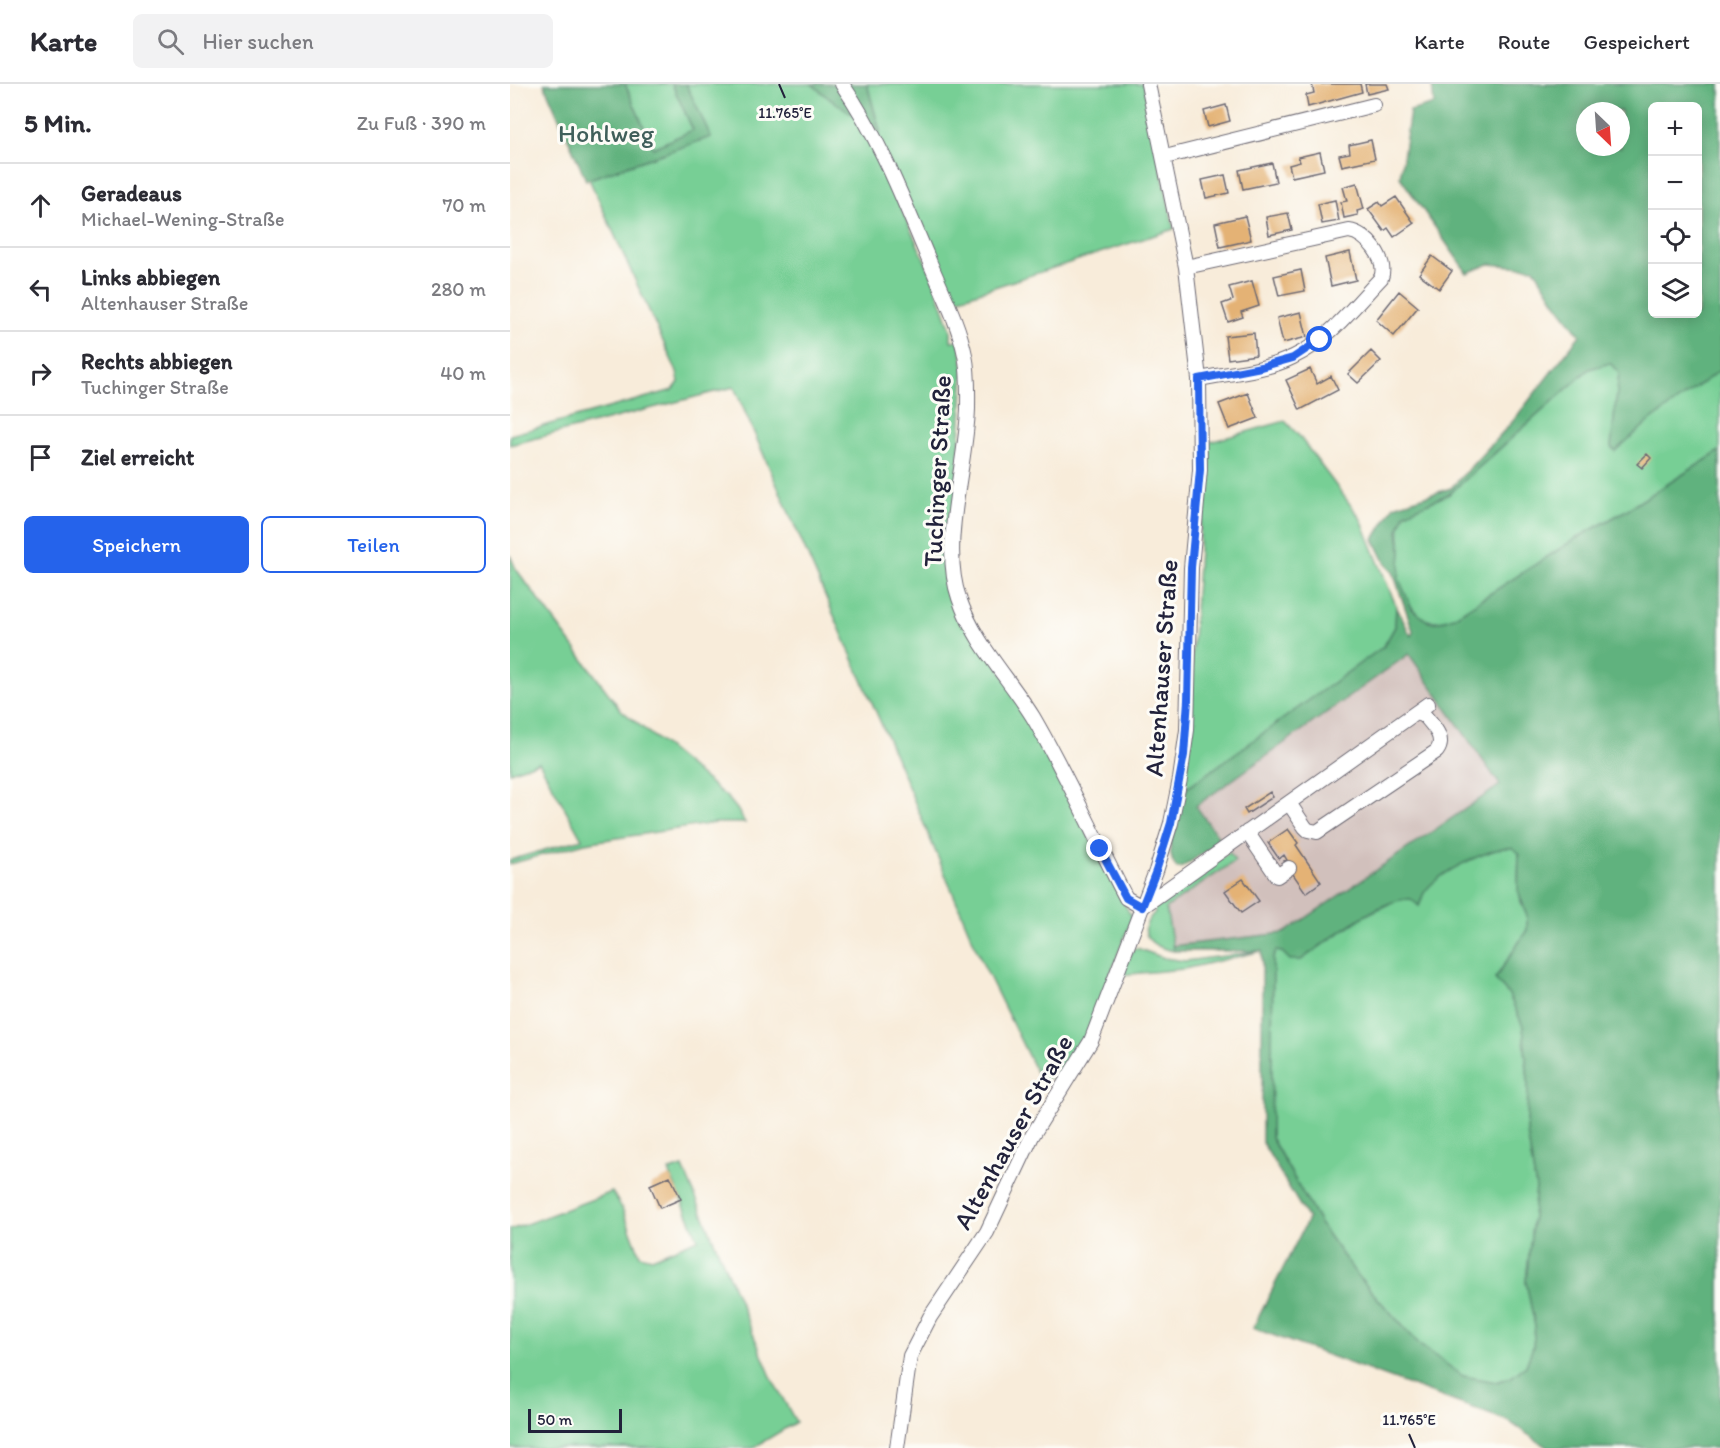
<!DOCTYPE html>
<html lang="de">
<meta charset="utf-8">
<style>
:root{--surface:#fff;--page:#f2f2f3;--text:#2b2b33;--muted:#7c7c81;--line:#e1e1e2;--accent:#2563eb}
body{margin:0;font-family:Itim,sans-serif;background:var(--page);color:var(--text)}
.controls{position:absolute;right:18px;top:18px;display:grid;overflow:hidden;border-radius:9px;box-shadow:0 3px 15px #0003}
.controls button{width:54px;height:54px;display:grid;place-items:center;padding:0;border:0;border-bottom:2px solid var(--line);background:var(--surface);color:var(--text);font:30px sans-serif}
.compass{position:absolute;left:1066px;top:18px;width:54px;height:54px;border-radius:50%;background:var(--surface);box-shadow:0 3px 15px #0003;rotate:155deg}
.scale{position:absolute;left:18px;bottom:15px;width:94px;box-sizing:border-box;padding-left:6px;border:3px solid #22223b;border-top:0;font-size:16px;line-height:21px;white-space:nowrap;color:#22223b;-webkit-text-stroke:4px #fdfcf7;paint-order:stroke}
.stop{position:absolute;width:18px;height:18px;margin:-14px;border:4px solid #2563eb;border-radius:50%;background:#fff}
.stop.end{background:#2563eb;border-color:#fff;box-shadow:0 2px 6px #0008}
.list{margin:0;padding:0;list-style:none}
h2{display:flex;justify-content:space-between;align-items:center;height:78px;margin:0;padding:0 24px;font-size:26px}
h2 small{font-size:20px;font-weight:400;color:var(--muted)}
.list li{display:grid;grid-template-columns:39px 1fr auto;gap:18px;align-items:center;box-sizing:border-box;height:84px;padding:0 24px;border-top:2px solid var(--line)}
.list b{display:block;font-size:22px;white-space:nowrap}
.list p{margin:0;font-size:20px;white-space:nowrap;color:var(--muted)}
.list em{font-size:20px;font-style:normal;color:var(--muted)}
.actions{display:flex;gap:12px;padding:18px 24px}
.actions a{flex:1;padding:14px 0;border:2px solid var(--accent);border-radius:9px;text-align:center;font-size:21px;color:var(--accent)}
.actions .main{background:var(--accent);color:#fff}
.icon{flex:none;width:33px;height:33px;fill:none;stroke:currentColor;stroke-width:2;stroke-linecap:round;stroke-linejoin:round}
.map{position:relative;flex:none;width:1210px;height:1364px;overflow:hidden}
header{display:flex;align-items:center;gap:36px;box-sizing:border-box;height:84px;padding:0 30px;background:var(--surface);border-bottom:2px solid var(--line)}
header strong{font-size:28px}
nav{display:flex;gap:33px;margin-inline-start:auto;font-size:21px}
.search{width:420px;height:54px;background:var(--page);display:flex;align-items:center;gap:15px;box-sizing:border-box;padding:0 21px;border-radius:9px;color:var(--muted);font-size:22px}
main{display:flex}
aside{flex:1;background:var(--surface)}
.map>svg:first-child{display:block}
.industrial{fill:#d1c0bc}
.green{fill:#77cf95;stroke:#4c7868;stroke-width:1.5}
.forest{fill:#61b27e;stroke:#426a5c;stroke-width:1.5;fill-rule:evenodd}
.building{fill:#e4b275}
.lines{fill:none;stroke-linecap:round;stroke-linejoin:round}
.minor-casing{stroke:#6d6973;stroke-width:16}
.minor{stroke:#fff;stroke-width:14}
.route{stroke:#2563eb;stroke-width:8}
.ticks{fill:none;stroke:#22223b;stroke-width:2}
.labels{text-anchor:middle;stroke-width:6;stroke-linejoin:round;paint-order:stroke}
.park-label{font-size:26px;fill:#405f5a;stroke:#fdfcf7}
.street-label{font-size:26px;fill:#22223b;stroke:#fdfcf7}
.ticks-label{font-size:15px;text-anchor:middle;fill:#22223b;stroke:#fdfcf7;stroke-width:6;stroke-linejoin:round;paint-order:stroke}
</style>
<header>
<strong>Karte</strong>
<div class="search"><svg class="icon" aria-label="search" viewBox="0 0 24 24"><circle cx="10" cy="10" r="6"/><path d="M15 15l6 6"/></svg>Hier suchen</div>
<nav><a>Karte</a><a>Route</a><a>Gespeichert</a></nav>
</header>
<main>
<aside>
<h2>5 Min.<small>Zu Fuß · 390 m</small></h2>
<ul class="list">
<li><svg class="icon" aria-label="ahead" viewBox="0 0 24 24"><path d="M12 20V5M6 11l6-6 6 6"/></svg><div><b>Geradeaus</b><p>Michael-Wening-Straße</p></div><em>70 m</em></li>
<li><svg class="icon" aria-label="left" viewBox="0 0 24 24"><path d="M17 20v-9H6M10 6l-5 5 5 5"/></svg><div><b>Links abbiegen</b><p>Altenhauser Straße</p></div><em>280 m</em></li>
<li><svg class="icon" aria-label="right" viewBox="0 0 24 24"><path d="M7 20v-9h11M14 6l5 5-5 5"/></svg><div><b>Rechts abbiegen</b><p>Tuchinger Straße</p></div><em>40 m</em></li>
<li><svg class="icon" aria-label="arrive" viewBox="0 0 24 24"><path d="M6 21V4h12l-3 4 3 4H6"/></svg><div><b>Ziel erreicht</b></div></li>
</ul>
<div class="actions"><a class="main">Speichern</a><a>Teilen</a></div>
</aside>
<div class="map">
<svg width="1210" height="1364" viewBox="0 0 1210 1364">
<rect width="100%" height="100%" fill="#fdfcf7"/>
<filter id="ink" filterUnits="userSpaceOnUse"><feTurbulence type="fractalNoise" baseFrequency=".0167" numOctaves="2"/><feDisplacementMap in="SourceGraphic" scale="12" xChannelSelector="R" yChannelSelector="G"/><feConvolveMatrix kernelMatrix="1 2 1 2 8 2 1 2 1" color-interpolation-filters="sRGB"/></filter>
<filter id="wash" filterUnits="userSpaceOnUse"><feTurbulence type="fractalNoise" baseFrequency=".008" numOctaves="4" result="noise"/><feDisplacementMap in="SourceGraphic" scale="24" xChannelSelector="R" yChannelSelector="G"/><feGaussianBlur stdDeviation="1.35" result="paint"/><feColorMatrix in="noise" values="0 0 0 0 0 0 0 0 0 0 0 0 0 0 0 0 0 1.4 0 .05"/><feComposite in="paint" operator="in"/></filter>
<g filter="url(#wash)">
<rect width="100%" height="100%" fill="#f8ecda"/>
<path class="industrial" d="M899,570L990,701L774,849L662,862L656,824L724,777L685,722Z"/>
<path class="green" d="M115,0H162L183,46L143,64Z
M176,0H302L316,12L349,33L422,192L441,246V257L449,256L454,283L442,499L506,613L622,834L578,949L555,985L531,998L472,878L384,669L224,303L0,361V351L163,306L169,298L167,288L79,95L200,53Z
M357,0H633L664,145L441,217L363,45L370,47Z
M1100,279L1109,289L1101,363L1105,366L1136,340L1210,286V367L1115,427L1065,455L944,533C919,542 907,537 896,512C894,507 889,500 889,495C887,486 891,475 891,466C890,447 887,449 894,429L939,410L1079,285Z
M775,337L789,352L851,435L886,522L885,543L874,562L676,705L673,710L696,359Z
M0,471L6,485L110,625L218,714L227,725L235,739H205L75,759L0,780V776L72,755L29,678L0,688Z
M993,764H1004L1009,769L1008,794L1011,819L1017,832V846L985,895L999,911L1013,942L1018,996L1017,1048L1026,1104L1016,1198L1025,1242L1023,1263L1016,1282L1001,1293L986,1298L953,1292L911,1262L869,1216L844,1187L811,1141L761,1053L763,874L765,867L772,868L791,876L854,832L891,814L902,815L909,822C911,818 912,812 914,808C928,788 970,770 993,764Z
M719,768L725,777L656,824L664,867C641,863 624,849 645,828L643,820Z
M627,864L654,874L676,877L752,867L674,885L611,891L623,865Z
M173,1083L262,1295L286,1338L243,1364H0V1146L102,1108L112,1124L130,1171L142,1174L188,1155L159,1087Z"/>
<path class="forest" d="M34,0H115L143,64L183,46L162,0H176L201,53L76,96Z
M302,0H357L370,48L316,12Z
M922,0H1210V286L1136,340L1105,367L1101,363L1109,289L1100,279L1079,285L939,410L895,429L888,447L891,467L889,495L902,525L919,538H929L944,533L1065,455L1115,427L1210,367V1364H1038L998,1337L743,1244L798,1135L752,1058V867H664L662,862L774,849L990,701L899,570L686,722L711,757L671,784H667C652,770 666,721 676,705L874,562L885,543L886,522L901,552L903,547L883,488L876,480L864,455L884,422L941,404L1003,337L1070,251L1045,218L1024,184L979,180L957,189L890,93L900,27L924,20ZM1142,22H1188V230H1142ZM1075,27H1111V63H1075ZM993,764H1003L1009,769L1008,806L1017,832V846L985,895L999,911L1013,942L1018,996L1017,1048L1026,1104L1016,1198L1025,1242L1023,1263L1016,1282L1001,1293L986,1298L953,1292L911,1262L869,1216L844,1187L811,1141L761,1054L763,874L766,867L772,868L780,876H791C817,858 871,813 901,815L909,822C911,818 912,812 914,809C928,788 970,770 993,764Z"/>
<g id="blocks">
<path class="building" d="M802,0H850L852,8L798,23L796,11L804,9Z
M855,0H877L879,5L857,10Z
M716,21L720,37L698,43L694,27Z
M861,56L865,75L832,82L829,71L840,69L839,61Z
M810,68L814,86L782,93L779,81L790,78L788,73Z
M762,79L766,98L733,105L729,86Z
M715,91L719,109L696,114L692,96Z
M847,99L854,125L847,127L848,131L834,134L831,118L837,117L833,103Z
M886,113L904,139L884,153L878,144L874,147L858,125L869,118L872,122Z
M825,116L829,137L812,140L808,120Z
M778,129L782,146L759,151L756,133Z
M735,132L741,156L710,163L705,139Z
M840,168L846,196L821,202L815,174Z
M922,172L942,187L929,205L909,190Z
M791,186L795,207L769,212L764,192Z
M742,197L749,222L731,228L733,233L718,238L712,220L723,216L719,203Z
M889,207L908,223L884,252L866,236Z
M791,228L797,253L773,259L767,234Z
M744,249L746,271L718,275L715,252Z
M861,267L871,277L848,299L838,290Z
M800,285L807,300L821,292L828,306L790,326L776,296Z
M738,309L748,334L719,345L709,320Z
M1137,370L1141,374L1132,384L1127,380Z
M760,708L763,713L737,730L734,725Z
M778,745L788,759L786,761L811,798L796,809L774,777L777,776L774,771L769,775L758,759Z
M733,795L749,817L731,829L715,807Z
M160,1092L171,1115L150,1124L140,1101Z"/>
</g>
</g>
<g filter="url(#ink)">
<use href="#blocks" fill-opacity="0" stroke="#6d6973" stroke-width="1.5"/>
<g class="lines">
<defs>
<path id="minor" d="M332,0C369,53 393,115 418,174C431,206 448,237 455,271C459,289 458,307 458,325C456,383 430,460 449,514C464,559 499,594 523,633C557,691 585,755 616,814L632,823L918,620
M655,73L864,21
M676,183L839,147C857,149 878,176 871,194C845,221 818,257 783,273C755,287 719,289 689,295
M779,719L795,743L798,746L807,748L927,667C936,654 923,642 915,632L906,629
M737,748L767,792L779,784
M387,1364L400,1272L420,1233L477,1148L522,1052L581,957L646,787L661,739L670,695L677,646L681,484L690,386L689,295L676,183L638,0"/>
</defs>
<use href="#minor" class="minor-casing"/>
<use href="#minor" class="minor"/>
</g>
</g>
<g class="lines" filter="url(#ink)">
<path class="route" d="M590,765L616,814L632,823L646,787L661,739L674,671L678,616L681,484L690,386L689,295L751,283L783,274L810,256"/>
</g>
<path class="ticks" d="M269,0L275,14M899,1350L905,1364"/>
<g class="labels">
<g class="park-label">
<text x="96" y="58">Hohlweg</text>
</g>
<g class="street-label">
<text transform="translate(427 387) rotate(-87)" y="9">Tuchinger Straße</text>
<text transform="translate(651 584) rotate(-86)" y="9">Altenhauser Straße</text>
<text transform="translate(503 1048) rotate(-61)" y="9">Altenhauser Straße</text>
</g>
</g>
<g class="ticks-label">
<text x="275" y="34">11.765°E</text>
<text x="899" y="1341">11.765°E</text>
</g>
</svg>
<div class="controls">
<button>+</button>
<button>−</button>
<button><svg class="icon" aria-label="locate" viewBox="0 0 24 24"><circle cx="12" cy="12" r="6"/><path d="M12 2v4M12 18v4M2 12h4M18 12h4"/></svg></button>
<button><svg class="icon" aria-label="layers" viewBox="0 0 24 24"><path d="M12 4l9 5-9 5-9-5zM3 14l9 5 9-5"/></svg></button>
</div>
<svg class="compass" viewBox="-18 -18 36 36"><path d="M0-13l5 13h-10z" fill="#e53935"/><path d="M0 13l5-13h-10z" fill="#7c7c81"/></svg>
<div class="scale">50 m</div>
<div class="stop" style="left:810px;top:256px"></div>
<div class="stop end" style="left:590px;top:765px"></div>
</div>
</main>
